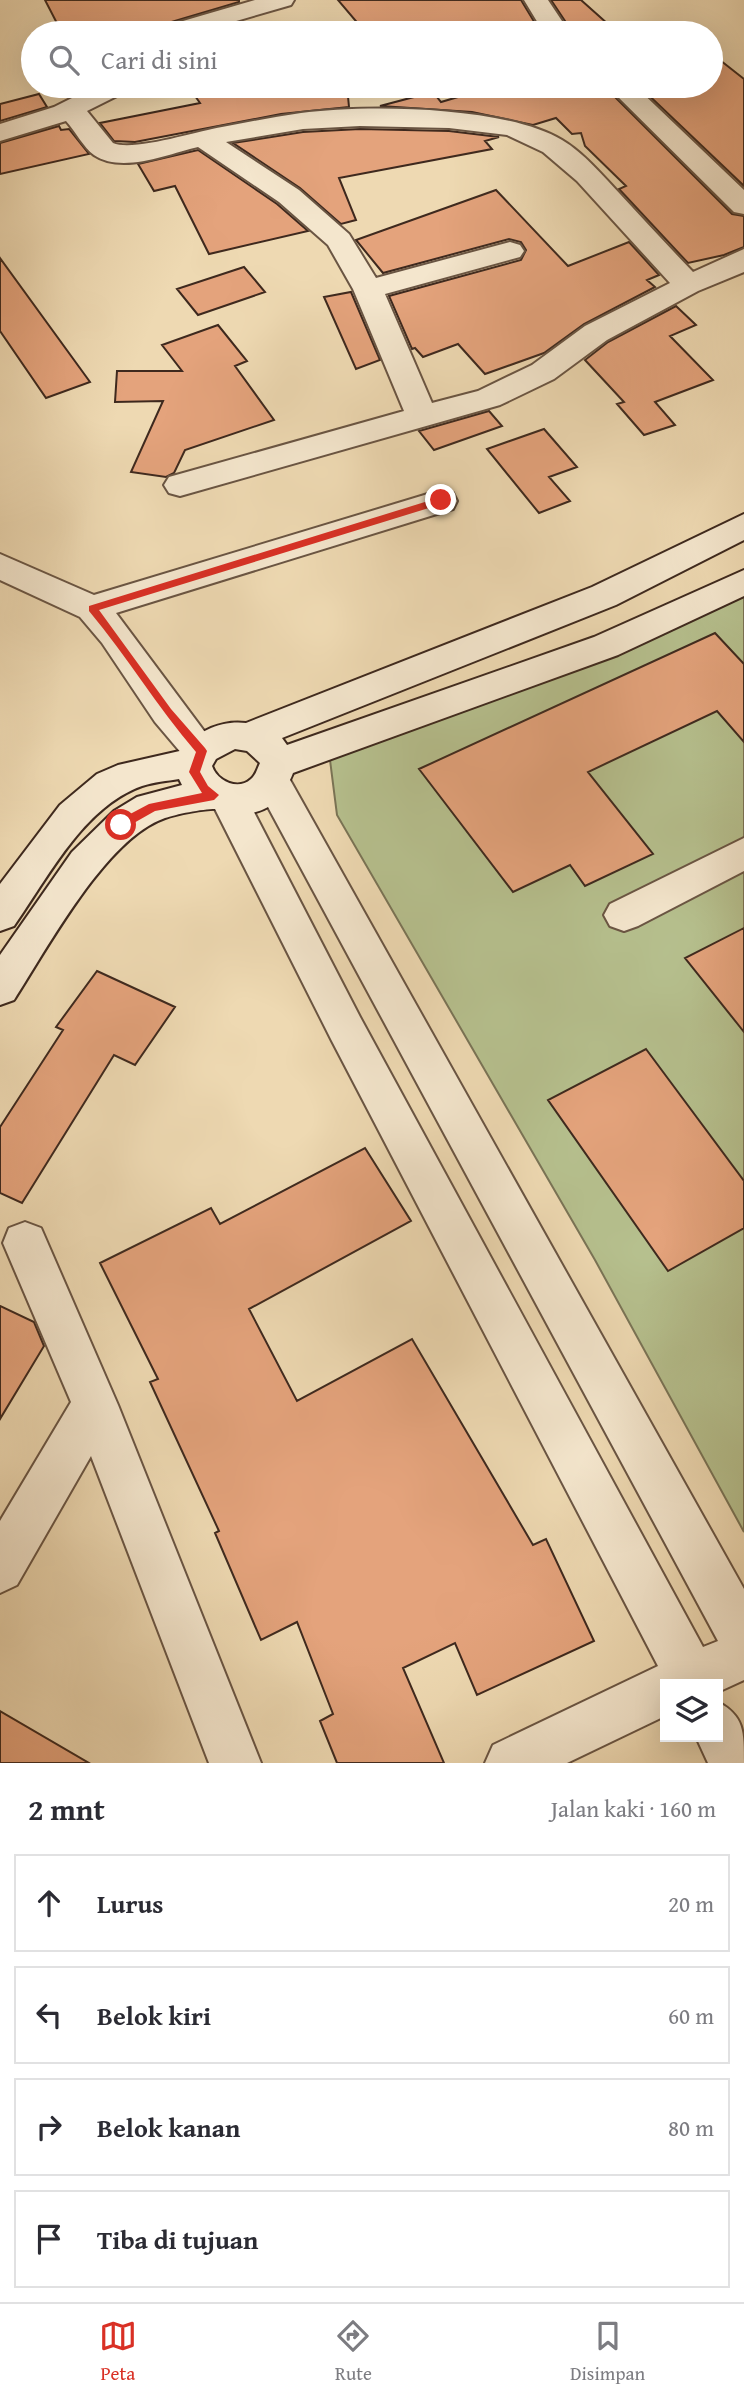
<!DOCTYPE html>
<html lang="id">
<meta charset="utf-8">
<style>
:root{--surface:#fff;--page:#f7f7f7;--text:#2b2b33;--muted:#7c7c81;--line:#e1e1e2;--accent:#d93025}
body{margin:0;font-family:"Gentium Book Plus",serif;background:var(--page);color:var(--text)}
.controls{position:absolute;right:21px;bottom:21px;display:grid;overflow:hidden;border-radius:0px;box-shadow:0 7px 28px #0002}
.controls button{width:63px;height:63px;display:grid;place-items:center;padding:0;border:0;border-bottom:2px solid var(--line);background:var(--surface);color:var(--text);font:35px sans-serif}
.stop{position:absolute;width:21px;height:21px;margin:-16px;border:5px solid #d93025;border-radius:50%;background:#fff}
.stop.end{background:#d93025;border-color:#fff;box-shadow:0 2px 7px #0008}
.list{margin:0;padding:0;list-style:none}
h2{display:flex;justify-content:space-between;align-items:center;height:91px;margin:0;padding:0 28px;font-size:30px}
h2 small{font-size:23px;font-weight:400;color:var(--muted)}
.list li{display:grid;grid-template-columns:46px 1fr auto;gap:21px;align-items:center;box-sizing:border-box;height:98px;margin:0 14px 14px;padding:0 14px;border:2px solid var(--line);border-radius:0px}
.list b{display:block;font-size:26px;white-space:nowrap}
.list em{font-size:23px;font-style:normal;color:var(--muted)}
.icon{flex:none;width:38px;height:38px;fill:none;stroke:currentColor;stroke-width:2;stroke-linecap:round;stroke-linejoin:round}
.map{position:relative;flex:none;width:744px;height:1763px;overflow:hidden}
.search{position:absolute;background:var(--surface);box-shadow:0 7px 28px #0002;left:21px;right:21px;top:21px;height:77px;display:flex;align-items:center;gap:18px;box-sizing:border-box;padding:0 24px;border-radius:38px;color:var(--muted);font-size:26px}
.sheet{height:539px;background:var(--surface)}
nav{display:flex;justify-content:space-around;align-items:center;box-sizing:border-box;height:98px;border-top:2px solid var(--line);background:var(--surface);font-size:19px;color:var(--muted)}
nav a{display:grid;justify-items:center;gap:4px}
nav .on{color:var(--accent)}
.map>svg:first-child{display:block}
.green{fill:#b6c08e;stroke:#7a7456;stroke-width:2}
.building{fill:#e4a37c;stroke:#3e291e;stroke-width:2}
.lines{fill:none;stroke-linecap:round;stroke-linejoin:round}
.street-casing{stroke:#6a5543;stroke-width:4}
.secondary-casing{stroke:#3e291e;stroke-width:4}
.street{fill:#f4e6cd;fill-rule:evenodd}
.secondary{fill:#f4e6cd;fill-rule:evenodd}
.route{fill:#d93025}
</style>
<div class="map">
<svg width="744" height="1763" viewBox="0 0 744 1763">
<rect width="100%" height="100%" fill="#eed9b2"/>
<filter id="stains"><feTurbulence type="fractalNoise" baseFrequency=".00286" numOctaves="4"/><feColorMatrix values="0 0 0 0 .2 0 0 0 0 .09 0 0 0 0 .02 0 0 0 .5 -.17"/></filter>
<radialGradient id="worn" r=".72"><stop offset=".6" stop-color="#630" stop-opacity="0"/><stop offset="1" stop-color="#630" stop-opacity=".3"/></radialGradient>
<path class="green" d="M744,578V1532L595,1260L337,815L330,760L397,719Z"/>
<path class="building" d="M45,0H239V2L158,26L121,33H62Z
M338,0H521L541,33H366Z
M551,0H581L618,33H573Z
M711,53L744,79V186L639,86H711Z
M188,86H347L349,107L281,114L135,142L114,141L100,123L200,103Z
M495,86H604L732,214L744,216V247L724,255L688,263L619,189L626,186L585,146L581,133L572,134L556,118L533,125L472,112L380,106L433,92L441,102Z
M39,94L47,107L0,121V104Z
M59,126L61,130L69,129L89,154L0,174V143Z
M360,129L449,131L499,137L485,141L492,149L339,178L356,220L341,224L300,188L233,143L303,132Z
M198,150L277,204L308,231L209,254L175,186L154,191L138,164Z
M496,190L568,266L629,242L659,275L647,280L655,287L584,324L544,353L485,374L458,344L423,357L415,348L412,349L389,296L521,260L526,250L521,242L509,239L383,273L356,240Z
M0,258L90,382L46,398L0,331Z
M244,267L265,292L198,315L177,289Z
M351,292L380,360L356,369L324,297Z
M676,306L696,325L670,336L713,380L655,402L675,425L644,435L617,404L624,402L585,360L608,342Z
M218,325L247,361L235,366L274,420L185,450L174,473L166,477L131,472L163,401L115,402L117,371H182L162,345Z
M489,411L502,426L434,450L419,431Z
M544,429L577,467L549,477L570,501L539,513L487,449Z
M715,633L744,664V742L717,711L588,772L653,854L585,886L570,865L513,892L419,769Z
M744,928V1032L685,958Z
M97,971L175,1007L135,1065L114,1055L22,1203L0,1193V1127L63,1030L56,1027Z
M646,1049L744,1181V1228L668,1271L548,1100Z
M365,1148L411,1221L249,1309L297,1401L412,1339L533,1545L546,1539L594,1641L477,1695L455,1643L403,1668L444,1763H337L320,1721L333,1714L297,1622L261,1640L215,1533L219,1531L150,1382L158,1379L100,1263L211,1208L220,1224Z
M0,1306L34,1322L44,1346L0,1419Z
M0,1711L89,1763H0Z"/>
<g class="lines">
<defs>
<path id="street" d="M255,0H294L291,5L195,33H155L159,28Z
M524,0H548L570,33H544Z
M96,86H129L125,92L87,111L113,143C133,152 197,131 222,127C248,122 274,117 301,113C366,104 505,106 562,140C584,153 603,176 620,194C644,220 668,246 693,272L744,249V272L698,291L607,340L554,379L500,405L180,496L169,493L164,485L169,477L404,411L353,289L328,245L279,202L198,147C168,154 122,174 94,155C84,148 75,131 66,121L0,141V124L54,107ZM360,126L449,128L507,135L543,152L577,181L670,283L585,326L532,365L478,391L432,403L385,294L520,257L524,251L520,245L510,242L376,278L349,234L299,190L226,142L303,129Z
M607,86H635L744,190V214L734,212Z
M441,490L453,493L457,501L453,509L116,613L219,751L214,761L201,765L188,761L155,722L102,643L80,617L0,580V554L94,595Z
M272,766L285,771L744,1589V1680L718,1692V1684H665V1716L567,1763H485L493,1745L658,1666L332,1041L210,799L216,789L229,784L242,789L360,1017L703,1647L718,1641L254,781L259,771Z
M744,838V871L638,926L624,931L610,926L604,915L610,904Z
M25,1222L41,1228L118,1405L261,1763H209L91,1456L17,1585L0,1593V1521L71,1402L3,1243L9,1228Z
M718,1702C744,1716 744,1731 744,1763H708L696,1737H718Z"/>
<path id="secondary" d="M744,514V540L616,605L282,738L287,745L594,637L744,570V596L618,655L293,773C282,801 266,816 233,814C228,813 223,809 218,809C207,808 176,814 165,818C106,838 47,949 14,1000L0,1005V955L72,852L114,811L137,797L182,785L179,779C167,781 154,782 142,786C83,807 48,878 14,926L0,931V884L60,805L97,774L118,765L184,750C196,730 224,720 246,723L592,587ZM235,749L247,751L260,763C257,769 256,775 251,779C238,791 217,781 212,766L216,759Z"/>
</defs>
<use href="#street" class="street-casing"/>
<use href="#secondary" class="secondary-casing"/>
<use href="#street" class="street"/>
<use href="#secondary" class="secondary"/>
</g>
<path class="route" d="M441,497L445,498V503L99,610L171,709L205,748L207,751L200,772L208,786L219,795L214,800L155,811L125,828H117V821L149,804L202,793L189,772L196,752C157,707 127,656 89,611V606Z"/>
<rect width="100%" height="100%" filter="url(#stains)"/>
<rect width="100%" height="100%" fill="url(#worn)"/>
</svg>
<div class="controls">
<button><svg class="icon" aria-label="layers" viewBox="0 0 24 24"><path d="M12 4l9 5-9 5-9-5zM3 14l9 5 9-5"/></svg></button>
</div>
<div class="stop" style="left:121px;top:825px"></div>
<div class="stop end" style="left:441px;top:500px"></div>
<div class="search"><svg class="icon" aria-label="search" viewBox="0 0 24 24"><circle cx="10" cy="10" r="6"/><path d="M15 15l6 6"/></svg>Cari di sini</div>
</div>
<section class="sheet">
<h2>2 mnt<small>Jalan kaki · 160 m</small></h2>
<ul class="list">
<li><svg class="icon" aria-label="ahead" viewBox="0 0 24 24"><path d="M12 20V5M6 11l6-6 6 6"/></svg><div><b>Lurus</b></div><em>20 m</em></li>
<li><svg class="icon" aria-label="left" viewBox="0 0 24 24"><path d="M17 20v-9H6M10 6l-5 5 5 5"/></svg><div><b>Belok kiri</b></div><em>60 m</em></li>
<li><svg class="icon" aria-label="right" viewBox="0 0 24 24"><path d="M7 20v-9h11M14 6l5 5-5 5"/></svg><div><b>Belok kanan</b></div><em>80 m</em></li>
<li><svg class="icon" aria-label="arrive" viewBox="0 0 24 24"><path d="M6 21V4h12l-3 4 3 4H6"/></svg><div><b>Tiba di tujuan</b></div></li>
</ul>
</section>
<nav>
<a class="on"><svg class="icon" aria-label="map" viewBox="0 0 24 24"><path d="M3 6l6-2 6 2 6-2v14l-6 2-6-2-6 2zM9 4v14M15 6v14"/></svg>Peta</a>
<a><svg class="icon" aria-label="directions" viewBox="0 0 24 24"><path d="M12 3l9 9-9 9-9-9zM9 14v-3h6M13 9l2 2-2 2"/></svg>Rute</a>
<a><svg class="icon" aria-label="saved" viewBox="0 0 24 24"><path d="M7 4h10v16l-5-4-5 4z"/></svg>Disimpan</a>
</nav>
